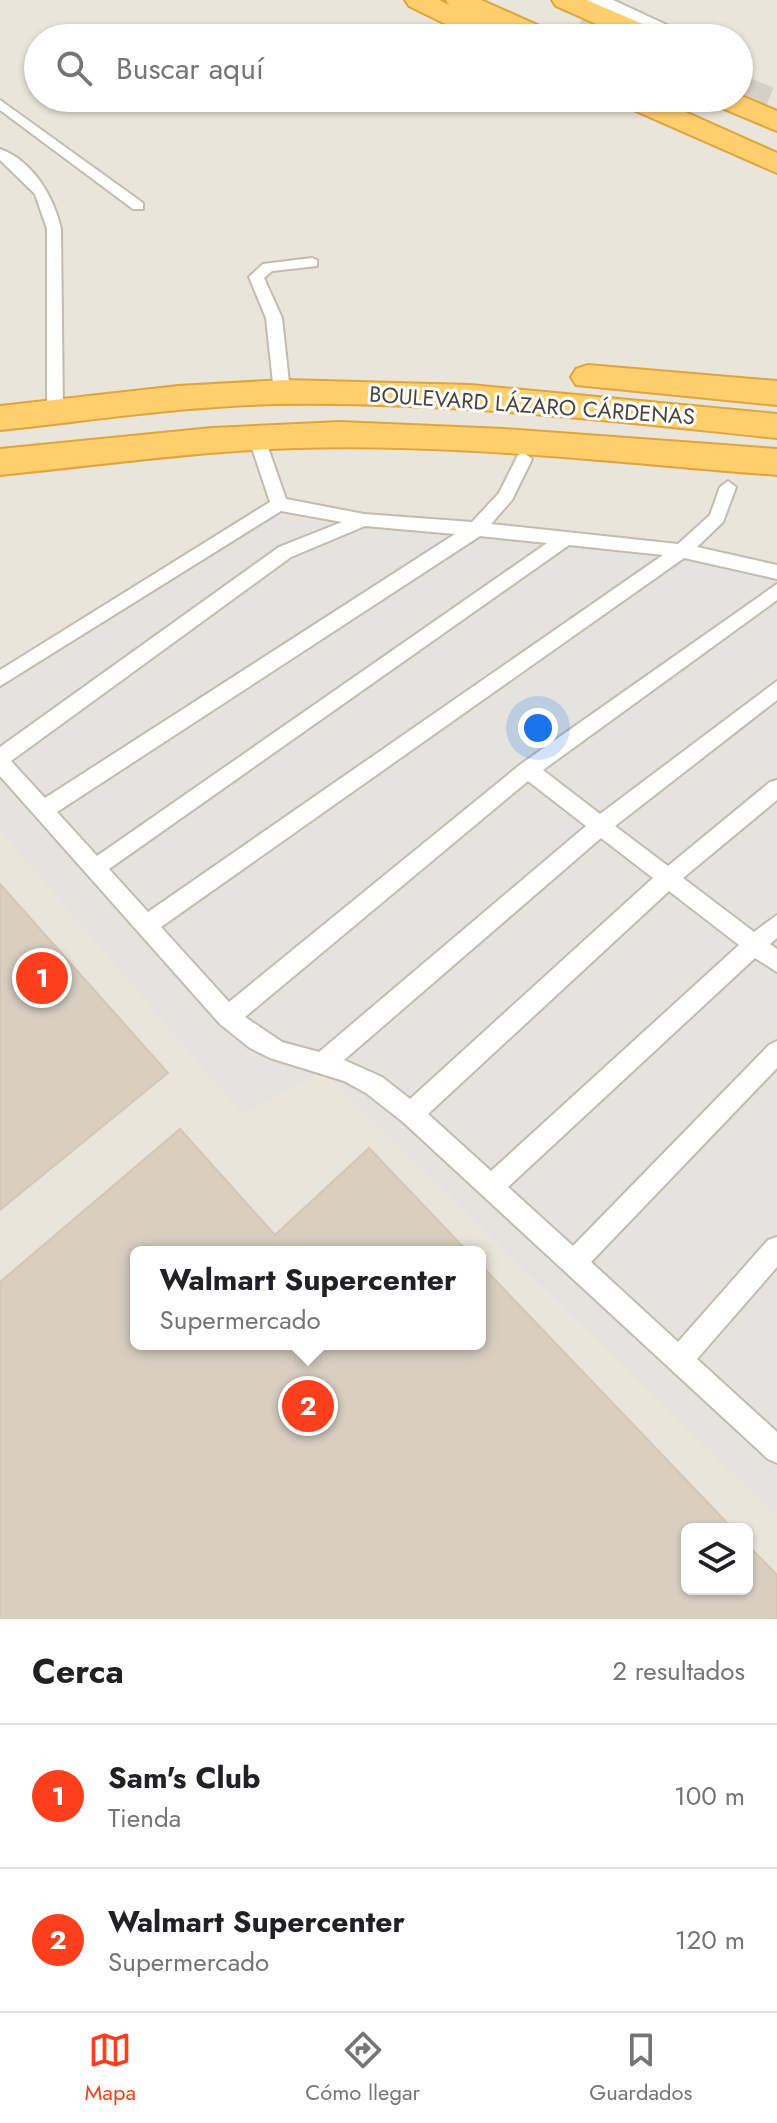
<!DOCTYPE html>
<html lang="es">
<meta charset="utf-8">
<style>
:root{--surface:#fff;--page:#f2f2f2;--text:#202124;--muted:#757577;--line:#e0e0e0;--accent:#fc3f1d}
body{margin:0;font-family:Jost,sans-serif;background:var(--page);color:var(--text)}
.controls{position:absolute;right:24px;bottom:24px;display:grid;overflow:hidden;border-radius:12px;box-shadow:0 2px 6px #0004}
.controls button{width:72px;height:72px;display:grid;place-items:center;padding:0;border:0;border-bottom:2px solid var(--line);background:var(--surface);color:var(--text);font:40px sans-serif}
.you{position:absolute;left:538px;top:728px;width:28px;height:28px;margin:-20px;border:6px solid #fff;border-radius:50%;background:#1a73e8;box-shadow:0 0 0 12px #1a73e833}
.badge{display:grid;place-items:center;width:52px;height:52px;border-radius:50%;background:var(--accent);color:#fff;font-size:26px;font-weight:700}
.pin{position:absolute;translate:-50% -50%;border:4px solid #fff;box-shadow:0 2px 8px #0006}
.popup{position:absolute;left:130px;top:1246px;width:356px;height:104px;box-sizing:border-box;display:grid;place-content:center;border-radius:12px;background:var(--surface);filter:drop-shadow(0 2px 6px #0005);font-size:26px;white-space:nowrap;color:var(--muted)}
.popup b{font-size:30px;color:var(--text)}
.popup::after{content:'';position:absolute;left:50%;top:100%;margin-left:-16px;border:16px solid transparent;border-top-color:var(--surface)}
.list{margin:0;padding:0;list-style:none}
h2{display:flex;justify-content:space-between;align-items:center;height:104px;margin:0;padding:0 32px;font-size:34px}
h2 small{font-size:26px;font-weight:400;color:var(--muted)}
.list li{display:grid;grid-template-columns:52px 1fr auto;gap:24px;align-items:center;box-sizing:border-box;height:144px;padding:0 32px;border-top:2px solid var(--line)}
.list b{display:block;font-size:30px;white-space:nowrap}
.list p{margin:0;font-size:26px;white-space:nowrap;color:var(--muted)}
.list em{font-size:26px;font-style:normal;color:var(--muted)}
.icon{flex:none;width:44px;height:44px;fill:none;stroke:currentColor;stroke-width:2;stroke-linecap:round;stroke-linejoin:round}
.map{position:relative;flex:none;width:777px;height:1619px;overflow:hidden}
.search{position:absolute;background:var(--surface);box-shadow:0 2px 6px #0004;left:24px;right:24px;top:24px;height:88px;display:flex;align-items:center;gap:20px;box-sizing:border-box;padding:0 28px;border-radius:44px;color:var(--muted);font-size:30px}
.sheet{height:392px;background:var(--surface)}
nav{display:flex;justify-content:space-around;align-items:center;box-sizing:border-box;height:112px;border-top:2px solid var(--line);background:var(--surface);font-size:22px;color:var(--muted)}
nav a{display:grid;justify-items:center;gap:4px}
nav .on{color:var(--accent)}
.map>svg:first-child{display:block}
.residential{fill:#eae5da;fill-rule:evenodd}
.parking{fill:#e5e3e0}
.building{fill:#d8cfc1;stroke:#d3c7b4;stroke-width:2}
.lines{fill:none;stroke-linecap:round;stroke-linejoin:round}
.highway-tunnel{stroke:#d4d0c8;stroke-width:31;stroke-dasharray:31 15;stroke-linecap:butt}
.lane-casing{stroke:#c2bbae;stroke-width:4}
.street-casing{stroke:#c2bbae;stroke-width:4}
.highway-casing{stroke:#e0a43c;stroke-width:4}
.lane{fill:#fff;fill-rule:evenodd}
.street{fill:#fff;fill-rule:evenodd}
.highway{fill:#ffcf6e;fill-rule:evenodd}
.labels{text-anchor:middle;stroke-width:6;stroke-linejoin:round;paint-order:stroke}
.street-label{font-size:22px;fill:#4b4439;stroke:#fff}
</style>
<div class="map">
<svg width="777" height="1619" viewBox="0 0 777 1619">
<rect width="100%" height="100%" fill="#f6f3ec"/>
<path class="residential" d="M0,0H777V1619H0ZM38,38H739V98H38ZM136,1252H480V1344H136ZM687,1529H747V1589H687Z"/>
<path class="parking" d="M255,515L747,564H777V1518L324,1072L242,1114L0,830V684Z"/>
<path class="building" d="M0,884L168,1073L0,1210Z
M180,1129L275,1235L369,1148L468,1252H136V1344H480V1264L733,1529H687V1589H747V1544L777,1575V1619H0V1282Z"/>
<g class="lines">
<path class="highway-tunnel" d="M581,21L617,38
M739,90L777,106"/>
<defs>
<path id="lane" d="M0,100L143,203V209H133L0,110Z
M0,149C33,161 54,197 61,229L63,413L55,419L47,413V229L35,194L0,160Z
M312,258L317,260V266L272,271L264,278L282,318L290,392L282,397L274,392L266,318L249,277L263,264Z
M257,433L265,439L286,499L364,514L472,522L499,493L518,455L524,453L532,459L512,500L491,524L678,544L710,515L720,487L728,481L736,487L723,522L697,547L777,565V579L684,558L161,927L229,1002L521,764L777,584V600L543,770L600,814L777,681V700L615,826L668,866L770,782L777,780V800L683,878L754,932L777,915V938L770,944L777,949V972L755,958L508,1187L573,1246L769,1045L777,1041V1068L591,1262L678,1342L768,1240L777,1237V1267L697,1359L777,1432V1463L768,1459L403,1122L366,1093L344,1081L270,1058L250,1048L220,1024L0,776V747L279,547L342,522L281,511L0,686V670L270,502L249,439ZM365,526L455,534L45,798L11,761L291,557ZM480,536L547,543L97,856L57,812ZM569,545L663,555L148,912L109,869ZM528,781L586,826L319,1052L282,1042L245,1017ZM601,838L653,878L410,1099L382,1077L344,1060ZM669,891L739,945L491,1171L428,1114Z"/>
<path id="street" d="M579,0H613L682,32L686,38H652L583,5Z"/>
<path id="highway" d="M405,0H439L449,5L446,0H481L553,32L557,38H520L481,20L494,26L498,32L494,38H474L409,6Z
M552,0H587L661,32L665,38H628L556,6Z
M739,95L777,111V131L712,104L708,98H739Z
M616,98H654L777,153V173L620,104Z
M588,365L777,381V405L576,385L571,377L576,369Z
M285,380L470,385L777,414V438C614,421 450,402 285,404C190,405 95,420 0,430V406L178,386Z
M340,422L504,429L777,449V475C618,463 457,443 297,448C198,451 99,465 0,475V449L212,428Z"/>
</defs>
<use href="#lane" class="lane-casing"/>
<use href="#street" class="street-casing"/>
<use href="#highway" class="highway-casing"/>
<use href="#lane" class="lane"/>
<use href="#street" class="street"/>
<use href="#highway" class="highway"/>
</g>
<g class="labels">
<g class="street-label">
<text transform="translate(532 405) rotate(4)" y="8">BOULEVARD LÁZARO CÁRDENAS</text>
</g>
</g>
</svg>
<div class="controls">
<button><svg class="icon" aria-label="layers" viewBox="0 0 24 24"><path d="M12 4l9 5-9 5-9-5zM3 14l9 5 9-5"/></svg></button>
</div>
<div class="you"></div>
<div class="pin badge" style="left:42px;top:978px">1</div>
<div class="pin badge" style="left:308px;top:1406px">2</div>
<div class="popup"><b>Walmart Supercenter</b>Supermercado</div>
<div class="search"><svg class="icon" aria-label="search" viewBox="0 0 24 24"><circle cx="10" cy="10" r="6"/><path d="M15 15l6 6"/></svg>Buscar aquí</div>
</div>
<section class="sheet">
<h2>Cerca<small>2 resultados</small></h2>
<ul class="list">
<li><span class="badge">1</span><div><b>Sam's Club</b><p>Tienda</p></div><em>100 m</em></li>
<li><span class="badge">2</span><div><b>Walmart Supercenter</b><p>Supermercado</p></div><em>120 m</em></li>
</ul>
</section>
<nav>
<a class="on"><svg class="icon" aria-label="map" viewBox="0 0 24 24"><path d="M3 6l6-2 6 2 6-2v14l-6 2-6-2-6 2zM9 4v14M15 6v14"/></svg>Mapa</a>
<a><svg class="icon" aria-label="directions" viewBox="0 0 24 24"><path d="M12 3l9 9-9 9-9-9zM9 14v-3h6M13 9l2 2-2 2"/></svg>Cómo llegar</a>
<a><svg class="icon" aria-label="saved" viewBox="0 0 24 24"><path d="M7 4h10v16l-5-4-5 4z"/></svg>Guardados</a>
</nav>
